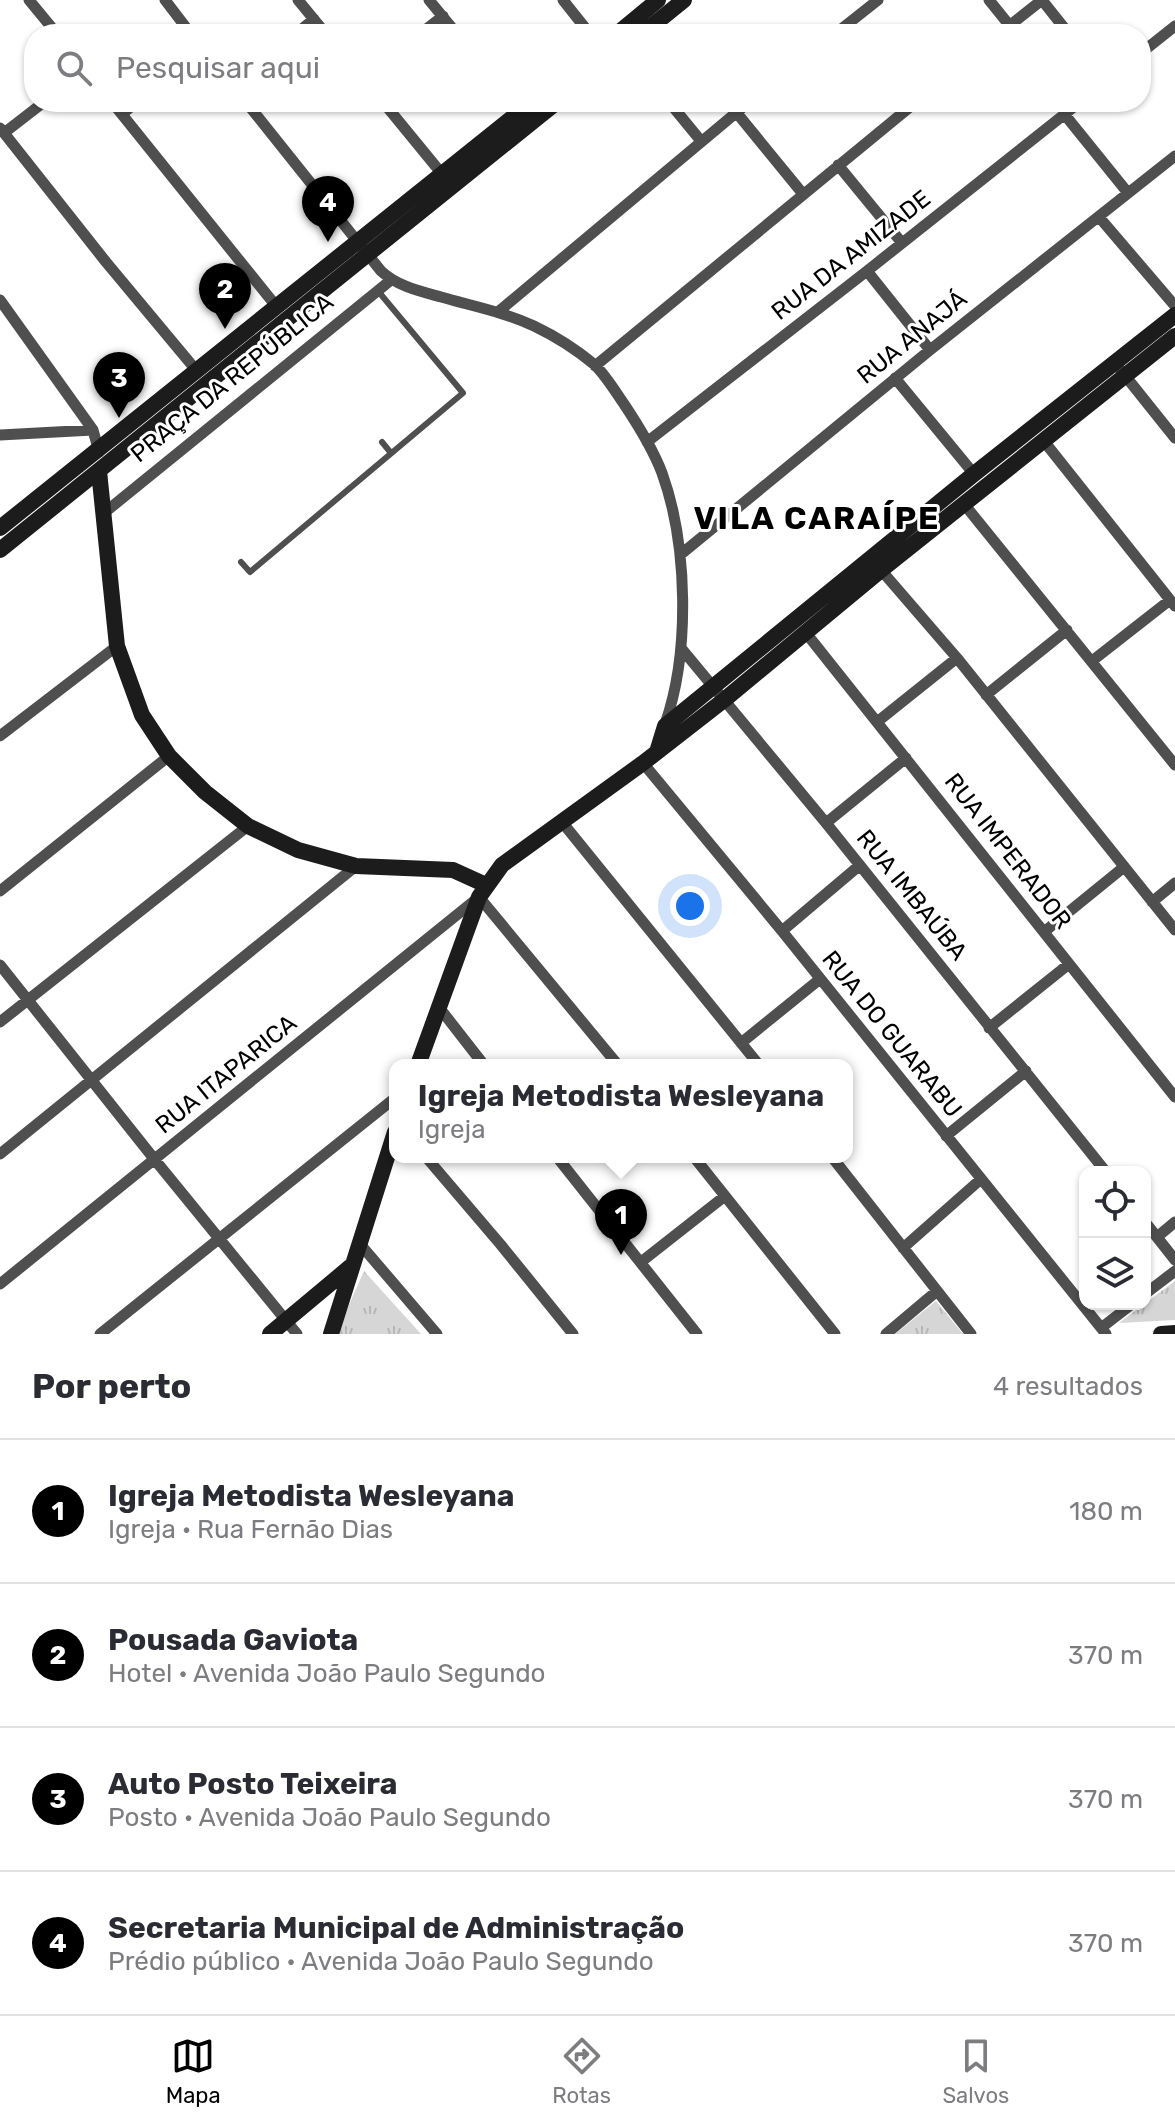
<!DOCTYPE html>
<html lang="pt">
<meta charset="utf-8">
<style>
:root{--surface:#fff;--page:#f7f7f7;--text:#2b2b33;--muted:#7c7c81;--line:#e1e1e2;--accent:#000}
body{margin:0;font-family:Rubik,sans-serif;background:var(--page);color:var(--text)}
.controls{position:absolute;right:24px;bottom:24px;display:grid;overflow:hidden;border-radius:16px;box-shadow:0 2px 6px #0004}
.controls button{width:72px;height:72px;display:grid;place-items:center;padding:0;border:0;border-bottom:2px solid var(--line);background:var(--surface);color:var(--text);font:40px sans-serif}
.you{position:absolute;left:690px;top:906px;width:28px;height:28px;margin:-20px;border:6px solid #fff;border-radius:50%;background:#1a73e8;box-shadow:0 0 0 12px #1a73e833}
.badge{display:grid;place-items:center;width:52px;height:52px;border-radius:50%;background:var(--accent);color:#fff;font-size:26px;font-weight:700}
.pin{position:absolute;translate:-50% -66px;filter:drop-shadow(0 2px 4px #0008)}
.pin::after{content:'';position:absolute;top:42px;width:28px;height:24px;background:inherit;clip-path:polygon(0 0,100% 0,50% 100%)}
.popup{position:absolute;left:389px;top:1059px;width:464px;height:104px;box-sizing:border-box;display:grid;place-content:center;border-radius:16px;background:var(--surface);filter:drop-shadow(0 2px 6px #0005);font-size:26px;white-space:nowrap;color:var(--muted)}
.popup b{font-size:30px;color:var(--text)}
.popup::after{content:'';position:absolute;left:50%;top:100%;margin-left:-16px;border:16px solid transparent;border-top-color:var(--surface)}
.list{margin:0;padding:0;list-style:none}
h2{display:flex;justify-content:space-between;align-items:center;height:104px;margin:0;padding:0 32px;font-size:34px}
h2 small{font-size:26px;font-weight:400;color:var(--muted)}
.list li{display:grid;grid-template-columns:52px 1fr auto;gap:24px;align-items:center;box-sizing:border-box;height:144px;padding:0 32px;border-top:2px solid var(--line)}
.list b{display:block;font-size:30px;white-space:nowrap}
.list p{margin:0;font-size:26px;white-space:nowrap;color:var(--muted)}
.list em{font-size:26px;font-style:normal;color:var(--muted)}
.icon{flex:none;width:44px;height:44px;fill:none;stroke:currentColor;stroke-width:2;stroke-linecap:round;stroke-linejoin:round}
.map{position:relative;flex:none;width:1175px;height:1334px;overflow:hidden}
.search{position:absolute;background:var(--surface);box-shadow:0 2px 6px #0004;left:24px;right:24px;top:24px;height:88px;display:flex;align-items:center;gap:20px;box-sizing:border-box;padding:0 28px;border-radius:32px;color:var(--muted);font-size:30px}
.sheet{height:680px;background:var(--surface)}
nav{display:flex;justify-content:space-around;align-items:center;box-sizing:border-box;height:112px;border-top:2px solid var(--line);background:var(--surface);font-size:22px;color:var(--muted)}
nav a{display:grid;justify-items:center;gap:4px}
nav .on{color:var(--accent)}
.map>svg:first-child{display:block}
.park{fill:url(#park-tufts)}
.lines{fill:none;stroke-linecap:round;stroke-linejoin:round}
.lane{stroke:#4f4f4f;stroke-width:6}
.street{stroke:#4f4f4f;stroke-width:11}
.secondary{stroke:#1c1c1c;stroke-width:16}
.labels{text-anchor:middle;stroke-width:6;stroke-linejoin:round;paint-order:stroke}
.street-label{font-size:24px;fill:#000;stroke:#fff}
.district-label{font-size:32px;font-weight:bold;letter-spacing:2px;fill:#000;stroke:#fff}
</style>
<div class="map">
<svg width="1175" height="1334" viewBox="0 0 1175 1334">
<defs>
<pattern id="park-tufts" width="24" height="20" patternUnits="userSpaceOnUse" patternTransform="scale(2)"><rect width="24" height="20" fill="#d6d6d6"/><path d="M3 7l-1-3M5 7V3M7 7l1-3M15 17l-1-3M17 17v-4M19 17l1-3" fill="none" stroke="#b6b6b6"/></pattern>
</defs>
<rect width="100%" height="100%" fill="#fff"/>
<path class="park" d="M364,1271L421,1334H336Z
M1175,1281V1320L1119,1323Z
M936,1301L963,1334H895Z"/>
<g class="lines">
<path class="lane" d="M382,442L391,453
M241,562L250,572L463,393L378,291"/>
<path class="street" d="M29,0L57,34
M165,0L191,34
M298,0L326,34
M429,0L457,34
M563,0L590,34
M989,0L1010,26
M296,34L314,19
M420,34L443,16
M835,34L878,0
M999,34L1042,0L1069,34
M1141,53L1175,26
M112,102L276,306
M246,102L381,271C397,286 419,291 441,297C472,306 504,312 534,326C555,336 577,350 595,365C606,376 615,391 624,404C638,425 653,449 662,473C688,545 690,653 665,724
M383,102L442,174
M669,102L701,141
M736,112L803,194
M122,114L137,102
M1065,115L1128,193
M0,128L106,262L196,370
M4,133L44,102
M838,165L902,243
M1099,217L1175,306
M867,271L930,350
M0,300L93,430L99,452
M498,312L749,102
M1115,363L1175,438
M595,366L916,102
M895,378L974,474
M0,435L93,430
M1043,440L1175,606
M647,442L867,271L1080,102
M964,504L1175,765
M104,513L391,280
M680,555L930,350L1175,156
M881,570L957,658L1175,930
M806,633L1175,1097
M681,648L826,823L1106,1172
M1092,661L1170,600
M986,695L1067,630
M877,722L957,658
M0,736L117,646
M643,763L782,931L1106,1334
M562,822L759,1065
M826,823L906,758
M0,891L169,756
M1152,902L1175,883
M782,931L860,865
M1044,932L1124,867
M0,965L155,1160L297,1334
M438,1006L484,1065
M0,1022L248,826
M989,1028L1069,964
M741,1043L820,979
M946,1136L1026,1071
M0,1154L356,866
M426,1157L501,1245L573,1334
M557,1157L697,1334
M694,1157L835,1334
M832,1157L971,1334
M1145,1222L1175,1260
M1157,1237L1175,1222
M360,1244L437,1334
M903,1248L981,1179
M641,1262L725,1196
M0,1284L479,897L618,1065
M1145,1294L1175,1271
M1101,1328L1132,1304
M100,1334L395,1098
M886,1334L937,1291"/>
<path class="secondary" d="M617,34L658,0
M642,34L684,0
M99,471L117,646L142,715L169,756L205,792L248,826L298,850L356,866L453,870L486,885
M0,528L532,102
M0,550L557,102
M657,752L665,726L974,474L1175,315
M418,1065L479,897L502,865L643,763L724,700L881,570L1175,336
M270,1334L350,1267
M331,1334L395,1132
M1161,1334L1175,1333"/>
</g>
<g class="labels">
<g class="street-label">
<text transform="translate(851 255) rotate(-38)" y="8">RUA DA AMIZADE</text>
<text transform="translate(912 337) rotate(-39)" y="8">RUA ANAJÁ</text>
<text transform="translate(232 378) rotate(-39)" y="8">PRAÇA DA REPÚBLICA</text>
<text transform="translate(1008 851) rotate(52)" y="8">RUA IMPERADOR</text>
<text transform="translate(912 895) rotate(51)" y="8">RUA IMBAÚBA</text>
<text transform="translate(892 1034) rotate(51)" y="8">RUA DO GUARABU</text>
<text transform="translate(226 1074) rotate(-39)" y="8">RUA ITAPARICA</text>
</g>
<g class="district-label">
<text x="817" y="529">VILA CARAÍPE</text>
</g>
</g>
</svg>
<div class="controls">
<button><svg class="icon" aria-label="locate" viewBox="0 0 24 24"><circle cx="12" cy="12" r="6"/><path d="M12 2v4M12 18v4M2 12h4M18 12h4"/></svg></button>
<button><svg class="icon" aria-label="layers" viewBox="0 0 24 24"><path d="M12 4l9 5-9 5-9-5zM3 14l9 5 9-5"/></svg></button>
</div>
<div class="you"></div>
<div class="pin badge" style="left:621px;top:1255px">1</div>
<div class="popup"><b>Igreja Metodista Wesleyana</b>Igreja</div>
<div class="pin badge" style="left:225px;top:329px">2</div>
<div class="pin badge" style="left:119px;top:418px">3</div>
<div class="pin badge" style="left:328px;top:242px">4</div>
<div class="search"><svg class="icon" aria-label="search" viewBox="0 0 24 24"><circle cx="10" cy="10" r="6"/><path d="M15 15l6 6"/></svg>Pesquisar aqui</div>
</div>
<section class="sheet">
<h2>Por perto<small>4 resultados</small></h2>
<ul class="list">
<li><span class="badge">1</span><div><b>Igreja Metodista Wesleyana</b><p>Igreja · Rua Fernão Dias</p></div><em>180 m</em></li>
<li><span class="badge">2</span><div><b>Pousada Gaviota</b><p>Hotel · Avenida João Paulo Segundo</p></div><em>370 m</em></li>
<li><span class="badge">3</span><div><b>Auto Posto Teixeira</b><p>Posto · Avenida João Paulo Segundo</p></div><em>370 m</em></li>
<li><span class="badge">4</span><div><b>Secretaria Municipal de Administração</b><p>Prédio público · Avenida João Paulo Segundo</p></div><em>370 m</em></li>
</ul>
</section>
<nav>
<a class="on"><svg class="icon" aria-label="map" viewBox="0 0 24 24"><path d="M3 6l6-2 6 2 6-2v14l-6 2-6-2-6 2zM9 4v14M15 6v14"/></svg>Mapa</a>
<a><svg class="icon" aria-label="directions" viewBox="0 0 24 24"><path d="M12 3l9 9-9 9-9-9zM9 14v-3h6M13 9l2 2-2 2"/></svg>Rotas</a>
<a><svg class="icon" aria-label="saved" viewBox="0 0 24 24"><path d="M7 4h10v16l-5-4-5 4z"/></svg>Salvos</a>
</nav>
